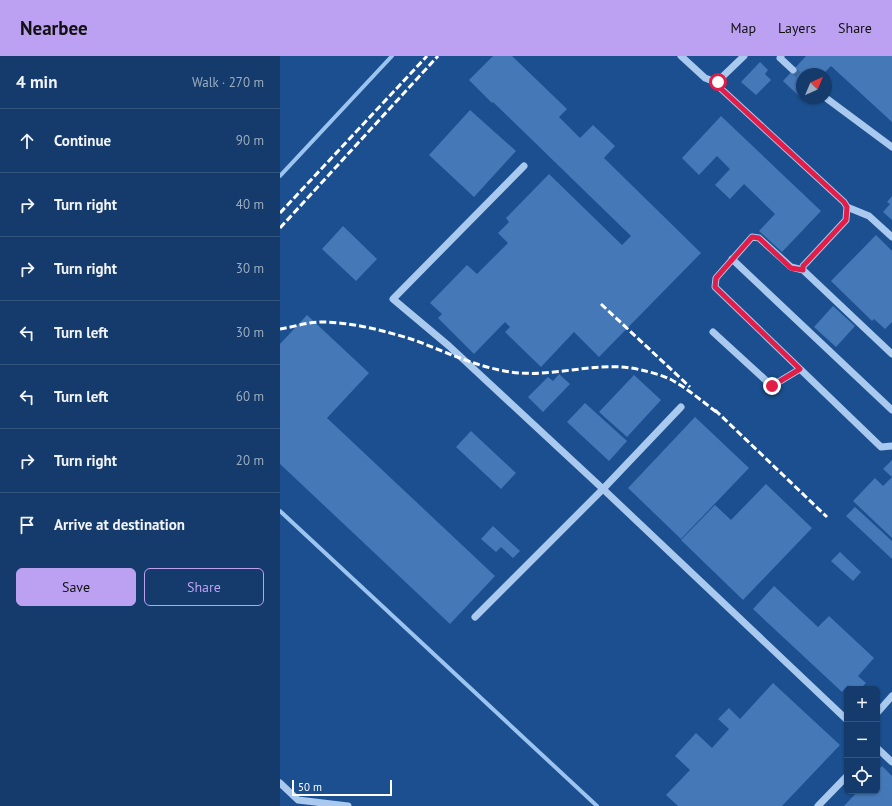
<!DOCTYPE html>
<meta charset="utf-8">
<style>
:root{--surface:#143b6b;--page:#1d4271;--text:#f1f3f6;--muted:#9dadc1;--line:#33557e;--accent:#bca0f2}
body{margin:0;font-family:"PT Sans",sans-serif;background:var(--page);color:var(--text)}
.controls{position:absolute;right:12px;bottom:12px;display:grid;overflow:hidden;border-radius:6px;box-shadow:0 1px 3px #0004}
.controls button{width:36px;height:36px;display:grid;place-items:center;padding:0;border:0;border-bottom:1px solid var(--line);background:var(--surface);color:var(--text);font:20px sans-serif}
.compass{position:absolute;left:516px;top:12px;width:36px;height:36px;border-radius:50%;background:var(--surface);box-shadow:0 1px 3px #0004;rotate:44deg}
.scale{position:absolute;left:12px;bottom:10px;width:100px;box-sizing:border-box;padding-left:4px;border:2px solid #fff;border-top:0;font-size:11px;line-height:14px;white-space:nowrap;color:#fff;-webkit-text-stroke:3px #1b4f8f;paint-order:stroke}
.stop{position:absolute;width:12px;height:12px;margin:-9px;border:3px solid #e11d48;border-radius:50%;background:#fff}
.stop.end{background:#e11d48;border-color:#fff;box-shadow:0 1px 4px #0008}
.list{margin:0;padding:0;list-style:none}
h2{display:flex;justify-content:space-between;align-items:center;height:52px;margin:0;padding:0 16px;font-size:17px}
h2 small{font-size:13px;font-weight:400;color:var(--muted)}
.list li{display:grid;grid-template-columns:26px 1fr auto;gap:12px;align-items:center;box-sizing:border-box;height:64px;padding:0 16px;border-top:1px solid var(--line)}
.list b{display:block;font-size:15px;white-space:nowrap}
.list em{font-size:13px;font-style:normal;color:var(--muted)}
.actions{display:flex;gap:8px;padding:12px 16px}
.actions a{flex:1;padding:9px 0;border:1px solid var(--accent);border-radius:6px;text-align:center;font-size:14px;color:var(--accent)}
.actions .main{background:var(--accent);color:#111}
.icon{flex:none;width:22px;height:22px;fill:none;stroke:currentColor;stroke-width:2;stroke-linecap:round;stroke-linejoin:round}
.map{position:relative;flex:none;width:612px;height:750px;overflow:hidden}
header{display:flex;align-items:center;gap:24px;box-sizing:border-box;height:56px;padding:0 20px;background:var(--accent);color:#111}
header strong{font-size:19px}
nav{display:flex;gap:22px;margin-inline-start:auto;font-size:14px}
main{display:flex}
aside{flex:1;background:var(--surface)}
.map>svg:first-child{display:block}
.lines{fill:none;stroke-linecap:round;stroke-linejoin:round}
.stream{stroke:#9cc4f0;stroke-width:4}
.building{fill:#4478b7}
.minor-tunnel{stroke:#3d69a0;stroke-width:7;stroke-dasharray:7 3.5;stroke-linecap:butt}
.minor{stroke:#a9c9ee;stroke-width:7}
.rail{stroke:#fff;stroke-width:3;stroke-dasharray:7 3;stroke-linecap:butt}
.route{stroke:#e11d48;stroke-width:5}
</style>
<header>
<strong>Nearbee</strong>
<nav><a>Map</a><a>Layers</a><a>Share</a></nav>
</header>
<main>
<aside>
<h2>4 min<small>Walk · 270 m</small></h2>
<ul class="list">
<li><svg class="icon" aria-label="ahead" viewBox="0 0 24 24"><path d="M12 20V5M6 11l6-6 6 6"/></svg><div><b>Continue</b></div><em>90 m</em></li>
<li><svg class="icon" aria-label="right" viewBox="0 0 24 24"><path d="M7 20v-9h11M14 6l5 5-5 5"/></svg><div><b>Turn right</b></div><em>40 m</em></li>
<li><svg class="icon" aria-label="right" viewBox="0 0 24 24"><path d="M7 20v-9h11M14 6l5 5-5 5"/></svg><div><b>Turn right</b></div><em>30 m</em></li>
<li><svg class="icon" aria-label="left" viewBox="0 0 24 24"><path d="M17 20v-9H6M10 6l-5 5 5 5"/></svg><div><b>Turn left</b></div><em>30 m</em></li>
<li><svg class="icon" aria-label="left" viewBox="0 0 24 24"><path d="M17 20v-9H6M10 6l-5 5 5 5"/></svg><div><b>Turn left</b></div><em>60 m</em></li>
<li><svg class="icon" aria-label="right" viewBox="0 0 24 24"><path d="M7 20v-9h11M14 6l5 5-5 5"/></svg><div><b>Turn right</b></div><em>20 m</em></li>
<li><svg class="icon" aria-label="arrive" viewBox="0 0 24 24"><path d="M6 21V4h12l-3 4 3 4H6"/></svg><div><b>Arrive at destination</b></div></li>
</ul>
<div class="actions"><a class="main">Save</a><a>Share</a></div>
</aside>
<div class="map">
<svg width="612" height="750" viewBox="0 0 612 750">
<rect width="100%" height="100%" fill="#1b4f8f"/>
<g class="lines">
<path class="stream" d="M0,120L112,0
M0,455L317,750"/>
</g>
<path class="building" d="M213,0H232L287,53L279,61L300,82L313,69L335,90L324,102L421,197L319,301L294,276L261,311L225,276L230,271L225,266L194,298L158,262L162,258L150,247L187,209L197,218L228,187L218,177L229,166L226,162L269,118L342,189L351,180L213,46L212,47L189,24Z
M526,0H612V66L551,10L543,18H522L521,42L503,25Z
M480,6L488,14L485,18L491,24L476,39L461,26Z
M190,54L236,95L194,141L149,99Z
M441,60L541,155L502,196L479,175L495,158L464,128L450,143L435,129L450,113L437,100L419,119L402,102Z
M612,140V164L603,156L610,148L607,146Z
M63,170L97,203L76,225L42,193Z
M596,179L612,195V266L605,273L594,263L592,265L551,225Z
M553,250L575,270L556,291L534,271Z
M27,259L89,317L47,362L215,520L170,568L0,408V288Z
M279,318L290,328L263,356L248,341L268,321L273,325Z
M354,319L381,344L347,381L319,356Z
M305,347L347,385L329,405L287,366Z
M415,361L469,412L401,483L348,432Z
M191,375L236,417L221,433L176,391Z
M612,404V482L573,445L595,422L603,430L612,421L603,413Z
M486,428L532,472L463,544L401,484L435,449L451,464Z
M575,451L612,485V503L566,460Z
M213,470L240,495L233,502L221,491L216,496L201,483Z
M560,496L581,516L573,525L551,505Z
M494,530L538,571L549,560L594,602L578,620L586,627L580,633H572L568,629L562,636L473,553Z
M493,627L560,689L502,750H398L386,739L410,714L395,700L416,677L432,692L449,673L438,663L449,652L460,663Z
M602,710L612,720V750H564L578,735H597V715Z"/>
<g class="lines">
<path class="minor-tunnel" d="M513,14L522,22"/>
<path class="minor" d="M401,0L425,22L438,27
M464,0L440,23L438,27V30L564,146L567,151L566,164L526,207L523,210V214L612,298
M501,0L500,2L513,14
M546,42L612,91
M567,151L589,160L612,181
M452,203L612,354
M523,214L511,211L479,182L472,181L436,222L435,231L601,391L612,390
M433,276L492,330L520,313
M401,351L323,433L567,664
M195,561L323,433L169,290L113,243L244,110
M597,657L612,640
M597,692L612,706
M0,727L18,744L68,750
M538,750L567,720"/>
<path class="rail" d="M0,157L147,0
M0,172L158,0
M321,248L410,331
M0,273C13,271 28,266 42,266C71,266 106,275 134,284C169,297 202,314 240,317C281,320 321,304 361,314C370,316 381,319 390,323C407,332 423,346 439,358
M435,354L547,461"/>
</g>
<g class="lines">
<path class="route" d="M438,26V30L564,146L567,151L566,164L526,207L523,210V214L511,212L479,182L472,181L436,222L435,231L520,313L492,330"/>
</g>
</svg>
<div class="controls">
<button>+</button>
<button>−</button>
<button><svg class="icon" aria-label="locate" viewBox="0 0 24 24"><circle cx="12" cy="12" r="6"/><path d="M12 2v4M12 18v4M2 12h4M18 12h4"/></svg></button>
</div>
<svg class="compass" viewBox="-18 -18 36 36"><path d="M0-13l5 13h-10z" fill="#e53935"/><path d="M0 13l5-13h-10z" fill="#9dadc1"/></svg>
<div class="scale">50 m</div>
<div class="stop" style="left:438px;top:26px"></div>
<div class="stop end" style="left:492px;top:330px"></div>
</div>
</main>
